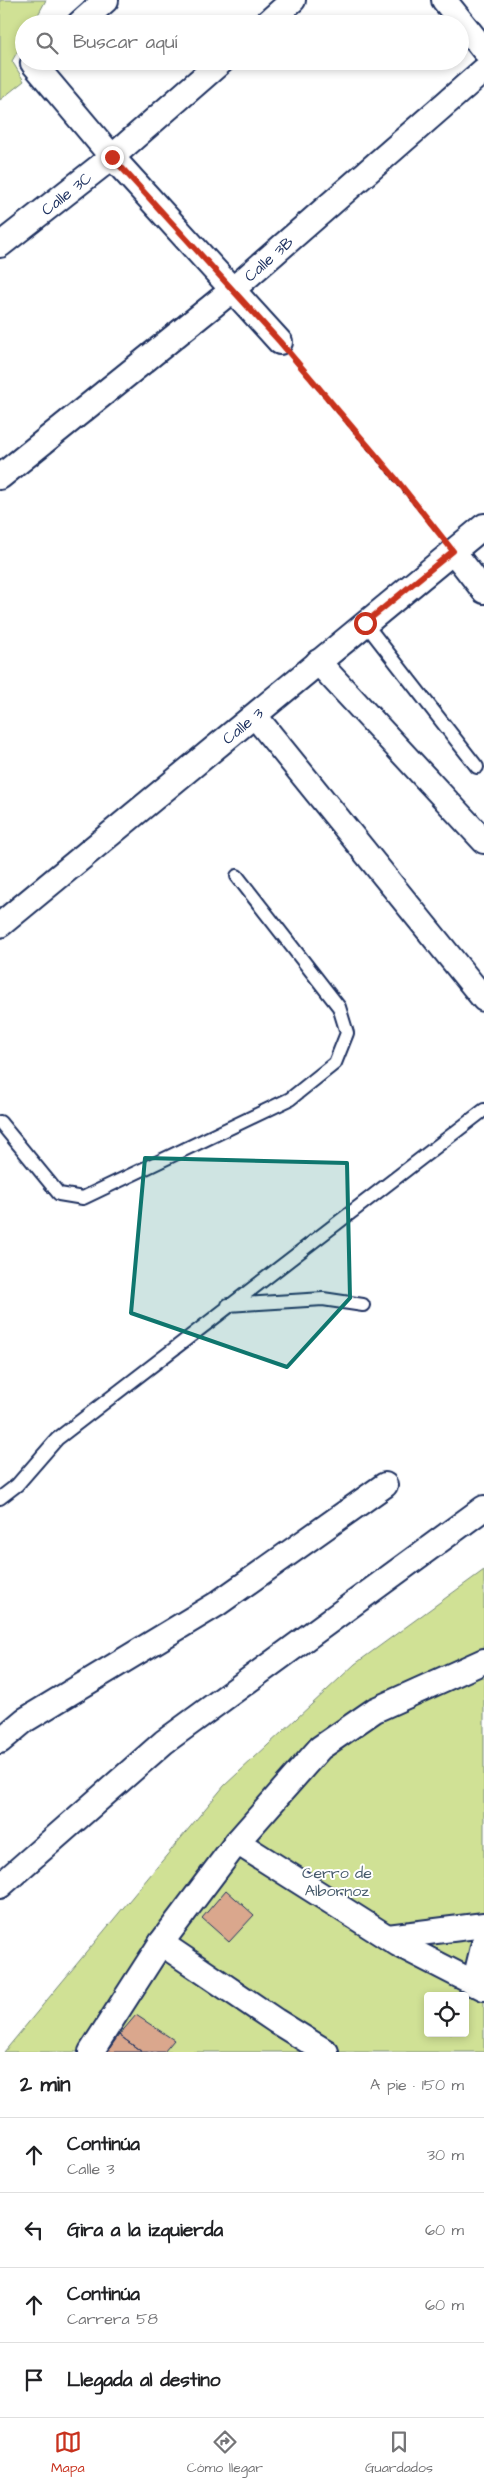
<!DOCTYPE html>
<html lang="es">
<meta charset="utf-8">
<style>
:root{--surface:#fff;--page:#f2f2f2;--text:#202124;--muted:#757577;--line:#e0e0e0;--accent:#c8321e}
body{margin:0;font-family:"Architects Daughter",sans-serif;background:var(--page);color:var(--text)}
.controls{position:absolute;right:15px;bottom:15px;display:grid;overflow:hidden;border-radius:5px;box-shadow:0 2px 8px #0003}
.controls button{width:45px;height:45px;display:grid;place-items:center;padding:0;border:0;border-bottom:1px solid var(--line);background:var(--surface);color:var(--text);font:25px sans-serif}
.stop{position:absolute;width:15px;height:15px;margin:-11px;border:4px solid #c8321e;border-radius:50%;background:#fff}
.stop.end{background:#c8321e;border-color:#fff;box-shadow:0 1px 5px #0008}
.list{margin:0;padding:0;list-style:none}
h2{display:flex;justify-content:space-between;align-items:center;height:65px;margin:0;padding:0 20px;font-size:21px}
h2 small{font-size:16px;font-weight:400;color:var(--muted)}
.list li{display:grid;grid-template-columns:32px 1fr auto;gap:15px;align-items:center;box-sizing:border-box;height:75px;padding:0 20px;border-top:1px solid var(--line)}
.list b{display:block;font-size:19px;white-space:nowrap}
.list p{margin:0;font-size:16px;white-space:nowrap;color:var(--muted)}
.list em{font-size:16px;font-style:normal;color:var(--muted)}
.icon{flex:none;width:28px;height:28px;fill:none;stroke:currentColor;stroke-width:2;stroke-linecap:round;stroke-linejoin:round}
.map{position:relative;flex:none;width:484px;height:2052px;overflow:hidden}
.search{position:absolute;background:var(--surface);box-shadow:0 2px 8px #0003;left:15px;right:15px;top:15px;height:55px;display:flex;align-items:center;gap:12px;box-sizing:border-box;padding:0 18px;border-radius:28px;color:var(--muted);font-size:19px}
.sheet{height:365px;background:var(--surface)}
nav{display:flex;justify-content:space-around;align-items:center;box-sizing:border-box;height:70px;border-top:1px solid var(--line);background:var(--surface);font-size:14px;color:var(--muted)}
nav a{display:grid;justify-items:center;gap:2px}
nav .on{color:var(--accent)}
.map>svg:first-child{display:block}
.green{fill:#d0e195;stroke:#76887a;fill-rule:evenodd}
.building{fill:#daa78d;stroke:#1b2f5e}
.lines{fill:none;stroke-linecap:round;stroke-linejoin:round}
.service-casing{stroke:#1b2f5e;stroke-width:16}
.minor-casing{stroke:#1b2f5e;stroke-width:28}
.path{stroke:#1b2f5e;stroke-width:3;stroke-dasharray:4 4;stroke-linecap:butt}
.service{stroke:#fff;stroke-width:12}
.minor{stroke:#fff;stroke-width:24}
.route{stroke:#c8321e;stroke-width:6}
.marked{fill:#0f766e;fill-opacity:0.2;stroke:#0f766e;stroke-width:4;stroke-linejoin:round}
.labels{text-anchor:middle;stroke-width:4;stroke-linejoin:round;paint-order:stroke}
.street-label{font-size:16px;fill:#1b2f5e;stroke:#fff}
.park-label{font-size:16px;fill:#485c6c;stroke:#fff}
</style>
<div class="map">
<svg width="484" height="2052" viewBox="0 0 484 2052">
<rect width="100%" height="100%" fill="#fff"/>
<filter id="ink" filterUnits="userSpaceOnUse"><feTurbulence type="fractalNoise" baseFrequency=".02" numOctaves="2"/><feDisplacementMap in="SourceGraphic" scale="10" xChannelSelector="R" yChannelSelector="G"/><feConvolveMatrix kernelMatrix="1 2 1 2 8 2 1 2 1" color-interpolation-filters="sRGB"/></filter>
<g filter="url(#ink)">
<path class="green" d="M0,0H46L33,24H24V40L12,61L24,81L0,100Z
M484,1570V2052H4L224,1786L355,1664ZM428,1996H465V2033H428Z"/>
<path class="building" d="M226,1890L254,1915L229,1942L202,1918Z
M136,2015L174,2040L164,2052H142L119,2035Z
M119,2035L142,2052H107Z"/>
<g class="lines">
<defs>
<path id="service" d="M365,623L477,767
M0,1122L59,1194L83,1198L290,1099L335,1063L347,1033L339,1007L237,876
M228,1305L323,1299L363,1305
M0,1498L17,1485L57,1439L484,1110"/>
<g id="minor">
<path d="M444,0L484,50"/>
<path d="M79,24L106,0"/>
<path d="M266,24L293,0"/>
<path d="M34,61L33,63L112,157L280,342"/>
<path id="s1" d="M0,245L112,157L222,61"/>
<path id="s2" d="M0,477L231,291L484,70"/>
<path d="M453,551L484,591"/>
<path d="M318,662L484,841"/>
<path d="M255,716L484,999"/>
<path id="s3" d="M0,925L484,526"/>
<path d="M0,1741L25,1720L217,1604L385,1485"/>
<path d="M237,1842L398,1944L484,1988"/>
<path d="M0,1886L164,1742L484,1508"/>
<path d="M388,1937L484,1925"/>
<path d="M161,1943L276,2021L326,2052"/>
<path d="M474,1984L484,1943"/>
<path d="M91,2052L161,1943L237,1842L320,1748L375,1710L484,1661"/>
</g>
</defs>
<use href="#service" class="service-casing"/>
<use href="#minor" class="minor-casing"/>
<path class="path" d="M296,361L437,531"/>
<use href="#service" class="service"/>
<use href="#minor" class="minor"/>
</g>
</g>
<g class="lines" filter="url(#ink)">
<path class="route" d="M112,157L280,342L396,479L453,551L365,623"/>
</g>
<path class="marked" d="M145,1158L347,1163L350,1298L287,1367L131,1313Z"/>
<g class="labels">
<g class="street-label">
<text dy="6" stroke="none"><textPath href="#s1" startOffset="84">Calle 3C</textPath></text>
<text dy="6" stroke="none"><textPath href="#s2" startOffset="346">Calle 3B</textPath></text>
<text dy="6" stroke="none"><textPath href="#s3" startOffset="314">Calle 3</textPath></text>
</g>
<g class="park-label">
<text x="337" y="1878">Cerro de<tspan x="337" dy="18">Albornoz</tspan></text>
</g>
</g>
</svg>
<div class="controls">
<button><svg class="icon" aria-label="locate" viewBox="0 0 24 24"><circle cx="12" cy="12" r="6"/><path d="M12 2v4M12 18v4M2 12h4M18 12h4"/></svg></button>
</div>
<div class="stop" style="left:365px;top:623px"></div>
<div class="stop end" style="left:112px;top:157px"></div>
<div class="search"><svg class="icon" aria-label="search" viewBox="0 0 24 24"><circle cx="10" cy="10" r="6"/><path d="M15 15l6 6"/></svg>Buscar aquí</div>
</div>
<section class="sheet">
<h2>2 min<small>A pie · 150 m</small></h2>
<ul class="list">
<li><svg class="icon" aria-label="ahead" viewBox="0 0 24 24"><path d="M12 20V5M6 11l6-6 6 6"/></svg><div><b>Continúa</b><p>Calle 3</p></div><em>30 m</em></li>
<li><svg class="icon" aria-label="left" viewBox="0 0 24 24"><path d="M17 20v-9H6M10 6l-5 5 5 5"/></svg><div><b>Gira a la izquierda</b></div><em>60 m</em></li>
<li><svg class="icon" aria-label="ahead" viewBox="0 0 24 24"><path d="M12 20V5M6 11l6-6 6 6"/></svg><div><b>Continúa</b><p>Carrera 58</p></div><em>60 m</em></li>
<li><svg class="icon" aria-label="arrive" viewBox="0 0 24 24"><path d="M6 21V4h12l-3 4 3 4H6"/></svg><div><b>Llegada al destino</b></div></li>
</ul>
</section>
<nav>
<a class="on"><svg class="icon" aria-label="map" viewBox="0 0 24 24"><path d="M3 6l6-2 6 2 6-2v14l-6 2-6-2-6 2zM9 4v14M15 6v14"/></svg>Mapa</a>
<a><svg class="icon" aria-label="directions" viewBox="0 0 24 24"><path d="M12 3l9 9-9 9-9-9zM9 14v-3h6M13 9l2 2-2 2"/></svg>Cómo llegar</a>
<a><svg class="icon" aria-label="saved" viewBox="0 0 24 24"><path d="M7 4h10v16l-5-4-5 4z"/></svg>Guardados</a>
</nav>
